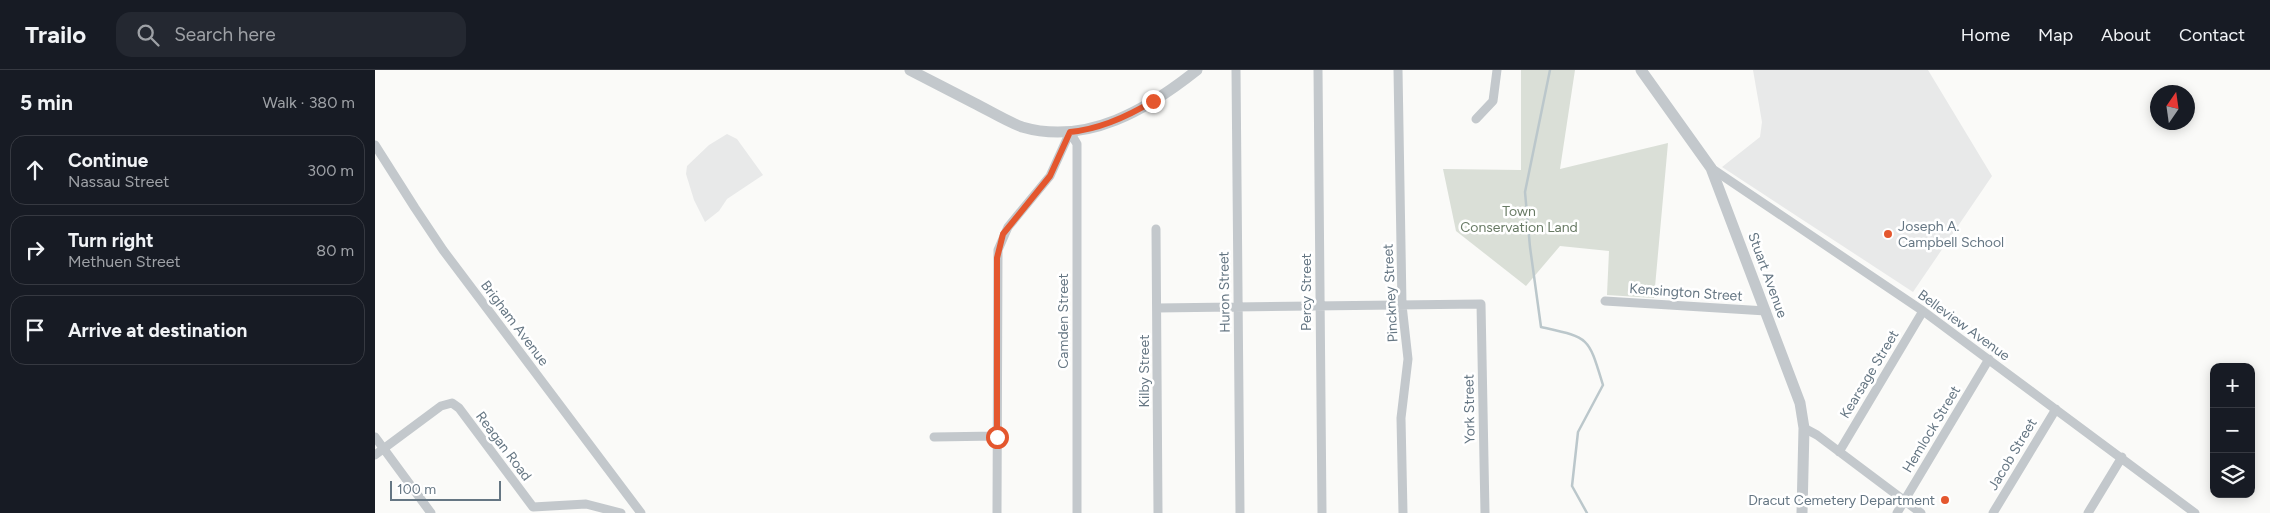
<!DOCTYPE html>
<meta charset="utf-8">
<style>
:root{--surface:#171b24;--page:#242831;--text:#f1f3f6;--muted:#9ea1a6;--line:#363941}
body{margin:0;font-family:Figtree,sans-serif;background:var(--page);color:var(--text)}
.controls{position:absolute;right:15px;bottom:15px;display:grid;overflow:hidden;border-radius:10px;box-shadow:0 2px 12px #0003}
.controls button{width:45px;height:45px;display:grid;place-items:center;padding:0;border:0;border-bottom:1px solid var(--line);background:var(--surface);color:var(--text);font:25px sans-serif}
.compass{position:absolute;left:1775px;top:15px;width:45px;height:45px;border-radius:50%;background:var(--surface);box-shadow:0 2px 12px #0003;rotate:13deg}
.scale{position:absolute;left:15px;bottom:12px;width:111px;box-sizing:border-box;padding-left:5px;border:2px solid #657683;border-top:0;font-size:14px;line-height:18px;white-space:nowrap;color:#657683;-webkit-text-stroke:4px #fff;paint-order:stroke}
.stop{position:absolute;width:15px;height:15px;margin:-11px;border:4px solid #e4572e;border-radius:50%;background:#fff}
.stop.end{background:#e4572e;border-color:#fff;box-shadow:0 1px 5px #0008}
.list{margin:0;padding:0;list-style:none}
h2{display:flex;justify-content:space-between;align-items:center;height:65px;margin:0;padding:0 20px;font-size:21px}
h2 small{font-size:16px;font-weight:400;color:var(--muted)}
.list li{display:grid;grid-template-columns:32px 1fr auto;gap:15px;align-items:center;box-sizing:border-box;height:70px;margin:0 10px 10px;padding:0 10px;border:1px solid var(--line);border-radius:15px}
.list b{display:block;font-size:19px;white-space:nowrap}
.list p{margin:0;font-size:16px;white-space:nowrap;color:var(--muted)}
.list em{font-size:16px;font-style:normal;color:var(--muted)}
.icon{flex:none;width:28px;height:28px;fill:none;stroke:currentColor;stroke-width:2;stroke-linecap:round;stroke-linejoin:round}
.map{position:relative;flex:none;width:1895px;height:443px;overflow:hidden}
header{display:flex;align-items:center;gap:30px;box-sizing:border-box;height:70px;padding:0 25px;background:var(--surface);border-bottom:1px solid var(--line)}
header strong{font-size:24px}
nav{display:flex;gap:28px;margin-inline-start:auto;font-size:18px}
.search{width:350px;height:45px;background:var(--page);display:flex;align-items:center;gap:12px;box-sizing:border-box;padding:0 18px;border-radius:15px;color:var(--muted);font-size:19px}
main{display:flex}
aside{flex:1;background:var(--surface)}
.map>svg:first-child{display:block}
.built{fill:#e8e9e9}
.green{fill:#dadfd7}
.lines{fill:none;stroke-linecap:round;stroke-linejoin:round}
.stream{stroke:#bbc7cb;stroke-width:2.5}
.minor{stroke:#c3c8cc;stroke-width:9}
.tertiary{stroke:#c3c8cc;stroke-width:11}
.route{stroke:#e4572e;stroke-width:6}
.poi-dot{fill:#e4572e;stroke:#fff;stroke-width:2}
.labels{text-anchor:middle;stroke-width:5;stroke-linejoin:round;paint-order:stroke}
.park-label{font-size:14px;fill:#687a64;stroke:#fff}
.poi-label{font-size:14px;fill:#657683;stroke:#fff;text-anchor:start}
.street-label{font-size:14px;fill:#657683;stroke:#fff}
</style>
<header>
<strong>Trailo</strong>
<div class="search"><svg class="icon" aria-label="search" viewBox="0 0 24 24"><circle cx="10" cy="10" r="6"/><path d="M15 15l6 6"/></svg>Search here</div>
<nav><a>Home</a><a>Map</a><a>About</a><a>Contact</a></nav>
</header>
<main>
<aside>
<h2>5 min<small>Walk · 380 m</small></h2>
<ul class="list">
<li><svg class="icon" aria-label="ahead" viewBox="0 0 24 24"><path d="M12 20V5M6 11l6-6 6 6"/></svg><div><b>Continue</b><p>Nassau Street</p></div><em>300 m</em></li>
<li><svg class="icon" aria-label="right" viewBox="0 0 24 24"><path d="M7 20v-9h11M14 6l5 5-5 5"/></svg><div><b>Turn right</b><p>Methuen Street</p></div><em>80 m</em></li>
<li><svg class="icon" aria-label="arrive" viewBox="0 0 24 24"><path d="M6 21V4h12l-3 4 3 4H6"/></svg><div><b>Arrive at destination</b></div></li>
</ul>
</aside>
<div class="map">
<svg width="1895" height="443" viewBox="0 0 1895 443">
<rect width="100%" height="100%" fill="#fafaf8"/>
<path class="built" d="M1378,0H1553L1617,106L1538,222L1347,97L1385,67L1387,52Z
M352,64L362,69L388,105L352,129L344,141L330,152L319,130L311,104L312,96L334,75Z"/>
<path class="green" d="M1146,0H1200L1185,99L1293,73L1279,228L1232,225L1234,181L1185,176L1151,216L1081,161L1068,99L1146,100Z"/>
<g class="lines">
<path class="stream" d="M1175,0L1150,122L1155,177L1166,257C1215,268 1213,266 1228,315L1203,362L1197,416L1212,443"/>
<path class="minor" d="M861,0L865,443
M943,0L947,443
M1023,0L1027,235L1033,289L1026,348L1028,443
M1101,49L1118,31L1122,0
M695,62L702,74V443
M0,75L40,138L68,180L266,443
M1336,98L1548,241L1820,443
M781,159L783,443
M1230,231L1391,241
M782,238L1106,234L1110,443
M1429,358L1442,365L1546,443
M0,367L56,443
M559,367L622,366
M1464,382L1548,241
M0,385L66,336L77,333L84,338L158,437L211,434L246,443
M622,443L623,180L633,157L675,106L695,62
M1522,443L1614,289
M1618,443L1681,339
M1713,443L1747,387"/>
<path class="tertiary" d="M535,0C556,11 578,22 599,33C615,41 631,51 647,57C712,76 773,39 822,0
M1266,0L1336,98L1425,333L1429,358L1427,443"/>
</g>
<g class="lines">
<path class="route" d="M622,367V188L628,164L675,106L695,62C725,59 752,47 778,31"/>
</g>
<g class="poi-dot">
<circle cx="1513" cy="164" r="5"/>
<circle cx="1570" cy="430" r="5"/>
</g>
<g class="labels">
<g class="park-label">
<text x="1144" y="146">Town<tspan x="1144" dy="16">Conservation Land</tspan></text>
</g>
<g class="poi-label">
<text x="1523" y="161">Joseph A.<tspan x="1523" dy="16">Campbell School</tspan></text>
<text x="1560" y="435" text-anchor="end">Dracut Cemetery Department</text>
</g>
<g class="street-label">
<text transform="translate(1393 205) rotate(70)" y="5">Stuart Avenue</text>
<text transform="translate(849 222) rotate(-91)" y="5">Huron Street</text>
<text transform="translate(931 222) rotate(-90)" y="5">Percy Street</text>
<text transform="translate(1311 222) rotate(4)" y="5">Kensington Street</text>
<text transform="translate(1015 223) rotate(-93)" y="5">Pinckney Street</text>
<text transform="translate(688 251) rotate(-90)" y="5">Camden Street</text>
<text transform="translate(140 253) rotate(53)" y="5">Brigham Avenue</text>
<text transform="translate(1589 255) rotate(36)" y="5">Belleview Avenue</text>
<text transform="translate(769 301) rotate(-90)" y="5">Kilby Street</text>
<text transform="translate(1494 304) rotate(-59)" y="5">Kearsage Street</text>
<text transform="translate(1094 339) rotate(-91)" y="5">York Street</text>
<text transform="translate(1556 359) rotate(-59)" y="5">Hemlock Street</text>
<text transform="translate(129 376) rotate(53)" y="5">Reagan Road</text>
<text transform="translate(1637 384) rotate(-59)" y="5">Jacob Street</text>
</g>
</g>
</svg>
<div class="controls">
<button>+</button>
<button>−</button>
<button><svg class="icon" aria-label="layers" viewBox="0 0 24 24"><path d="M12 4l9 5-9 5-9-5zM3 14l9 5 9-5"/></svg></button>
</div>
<svg class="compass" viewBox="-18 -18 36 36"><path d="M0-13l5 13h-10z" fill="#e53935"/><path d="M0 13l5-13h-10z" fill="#9ea1a6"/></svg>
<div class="scale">100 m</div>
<div class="stop" style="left:622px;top:367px"></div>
<div class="stop end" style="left:778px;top:31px"></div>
</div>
</main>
